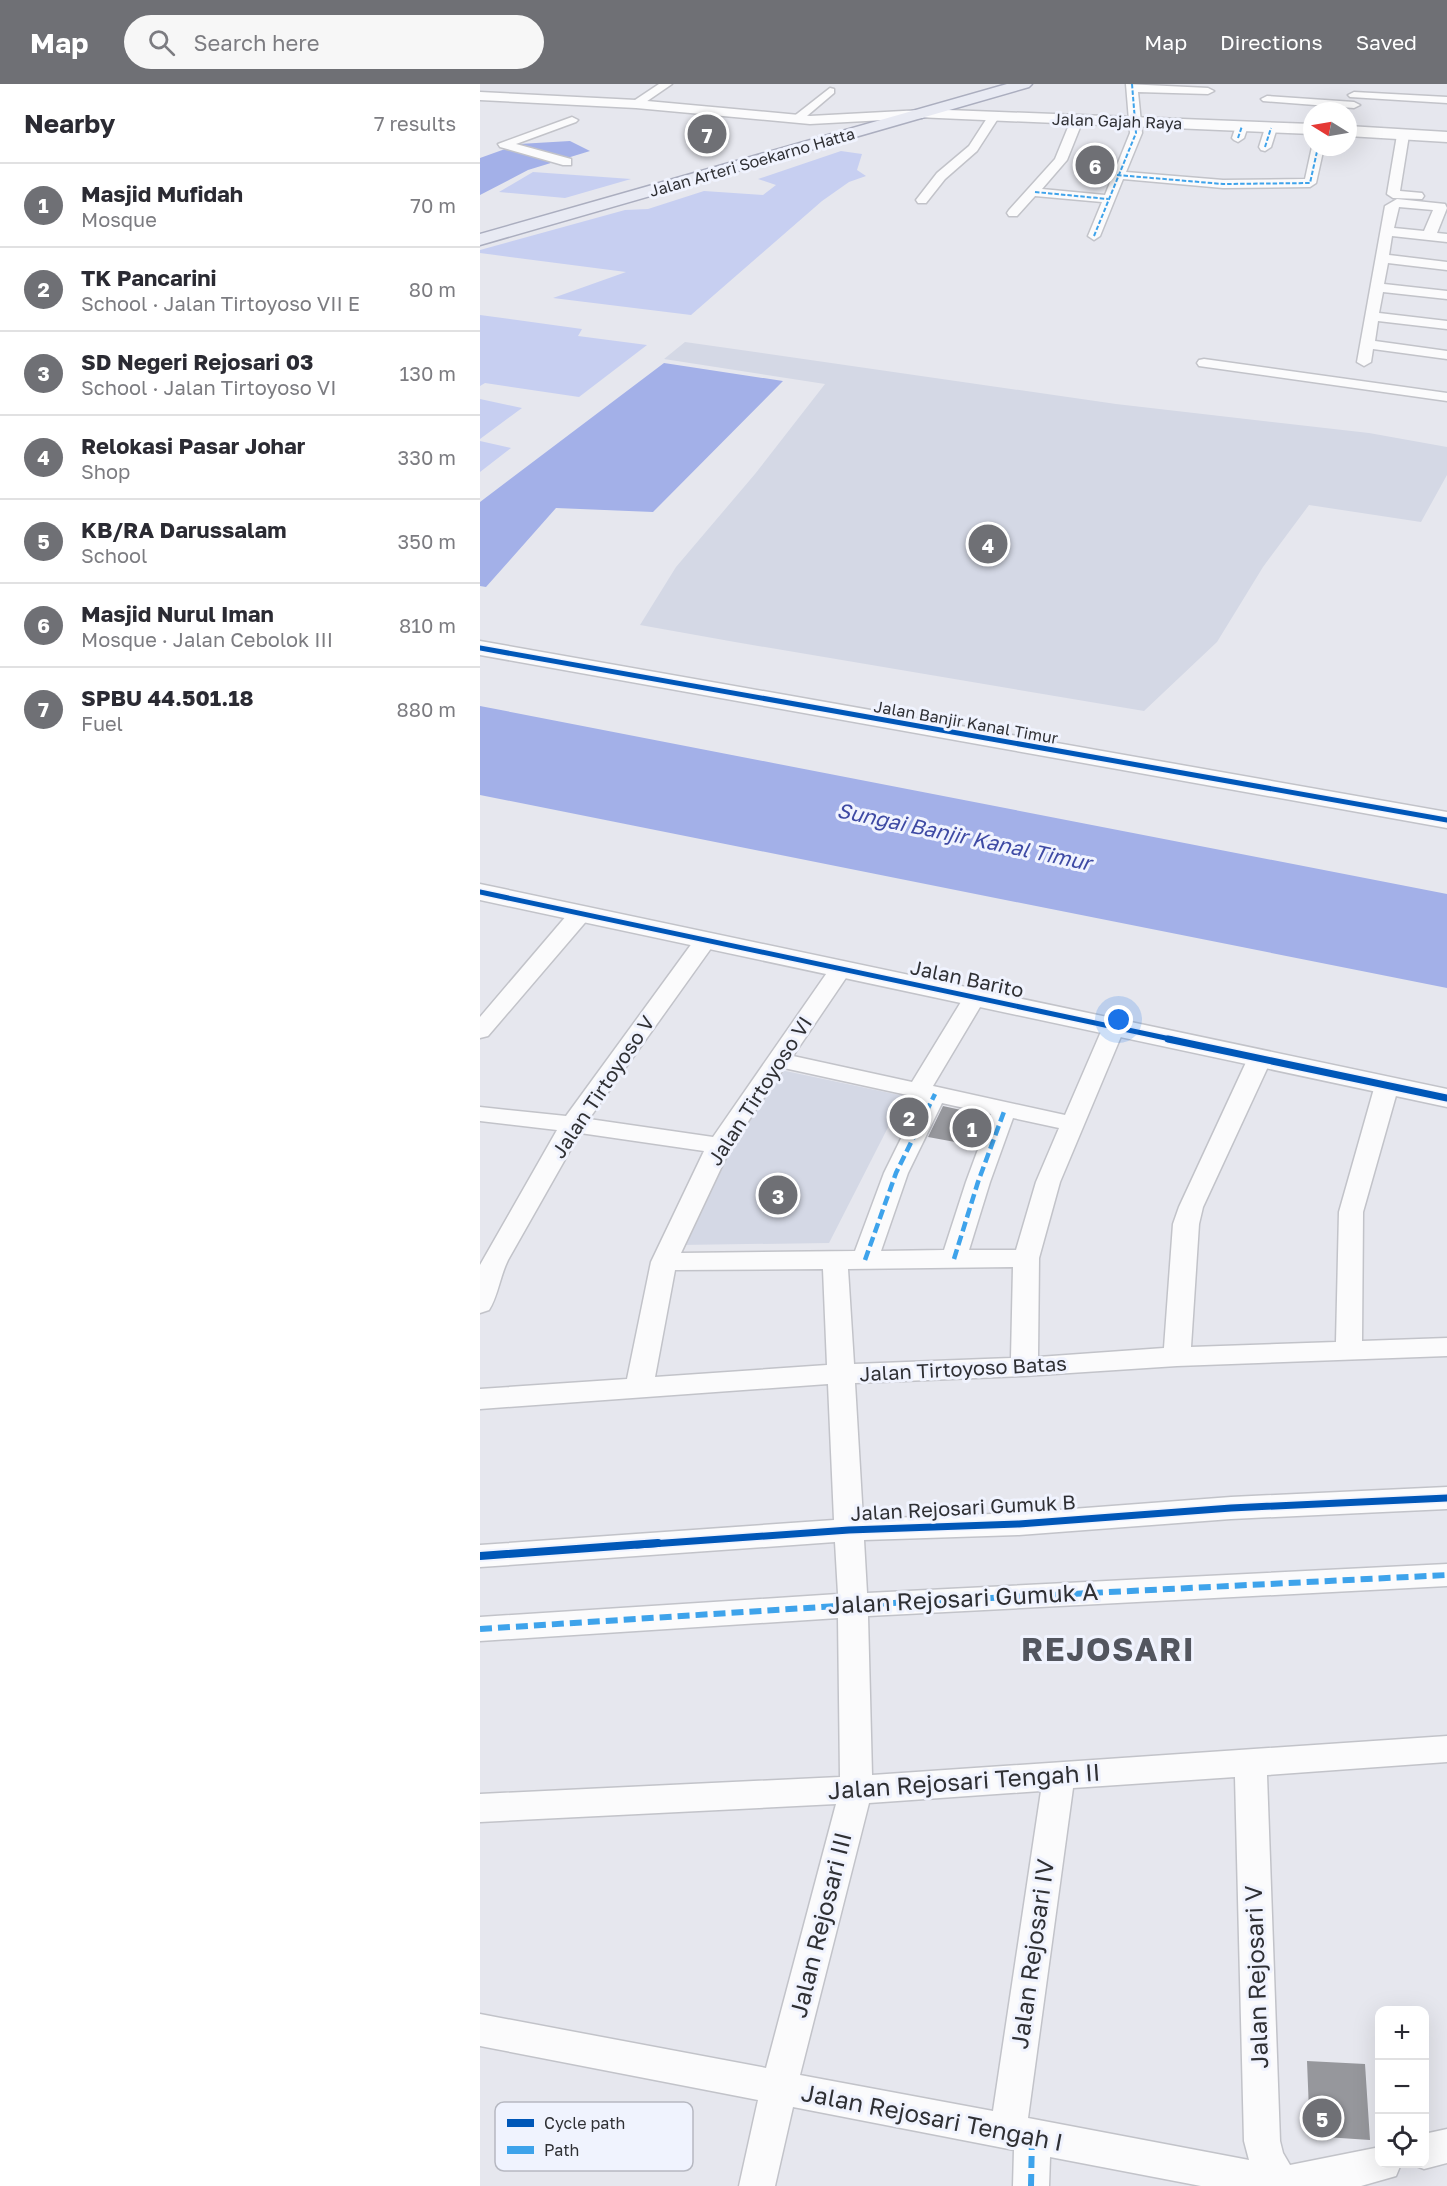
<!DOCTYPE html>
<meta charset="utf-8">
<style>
:root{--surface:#fff;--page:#f7f7f7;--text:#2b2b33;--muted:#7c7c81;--line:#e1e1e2;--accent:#6f7075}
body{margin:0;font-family:"Golos Text",sans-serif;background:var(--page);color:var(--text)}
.controls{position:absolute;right:18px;bottom:18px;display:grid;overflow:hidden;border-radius:12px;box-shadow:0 6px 24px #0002}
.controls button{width:54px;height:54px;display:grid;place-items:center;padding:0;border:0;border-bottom:2px solid var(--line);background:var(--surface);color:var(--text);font:30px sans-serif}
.compass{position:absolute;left:823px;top:18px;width:54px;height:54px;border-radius:50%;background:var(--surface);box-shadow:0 6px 24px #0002;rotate:281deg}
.you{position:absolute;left:639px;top:936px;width:21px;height:21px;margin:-15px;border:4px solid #fff;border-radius:50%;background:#1a73e8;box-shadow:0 0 0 9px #1a73e833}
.badge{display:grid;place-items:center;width:39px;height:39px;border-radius:50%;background:var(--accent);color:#fff;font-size:20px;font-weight:700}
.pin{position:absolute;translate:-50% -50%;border:3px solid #fff;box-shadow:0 2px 6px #0006}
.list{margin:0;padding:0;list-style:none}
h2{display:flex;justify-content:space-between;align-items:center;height:78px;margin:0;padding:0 24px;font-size:26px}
h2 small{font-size:20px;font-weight:400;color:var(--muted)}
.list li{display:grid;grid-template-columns:39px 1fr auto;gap:18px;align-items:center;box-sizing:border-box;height:84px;padding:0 24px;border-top:2px solid var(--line)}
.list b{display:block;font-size:22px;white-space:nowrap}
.list p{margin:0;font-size:20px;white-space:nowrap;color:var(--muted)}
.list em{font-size:20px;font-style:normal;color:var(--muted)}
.icon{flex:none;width:33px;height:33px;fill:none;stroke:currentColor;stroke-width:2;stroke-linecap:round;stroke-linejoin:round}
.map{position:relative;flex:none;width:967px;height:2102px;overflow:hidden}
header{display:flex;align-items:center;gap:36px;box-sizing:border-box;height:84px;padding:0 30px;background:var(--accent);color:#fff}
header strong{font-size:28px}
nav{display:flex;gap:33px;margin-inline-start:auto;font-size:21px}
.search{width:420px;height:54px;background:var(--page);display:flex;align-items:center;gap:15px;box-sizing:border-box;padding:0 21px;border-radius:33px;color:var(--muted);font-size:22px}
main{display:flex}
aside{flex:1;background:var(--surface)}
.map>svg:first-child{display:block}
.built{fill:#d4d8e5}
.green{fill:#c7cff1}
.water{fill:#a3b0e8}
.building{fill:#96979c}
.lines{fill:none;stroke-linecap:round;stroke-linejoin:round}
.minor-casing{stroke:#c2c3c9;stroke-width:3}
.tertiary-casing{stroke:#c2c3c9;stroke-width:3}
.secondary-casing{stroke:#c2c3c9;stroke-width:3}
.primary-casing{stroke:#abaebf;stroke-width:3}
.minor{fill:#fbfbfc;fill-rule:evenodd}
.tertiary{fill:#fbfbfc;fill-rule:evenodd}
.secondary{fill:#fbfbfc;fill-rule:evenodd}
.primary{fill:#e8eaf3;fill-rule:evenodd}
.quiet-far2{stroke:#3ea3eb;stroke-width:2;stroke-dasharray:4.5 2;stroke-linecap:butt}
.quiet-far1{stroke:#3ea3eb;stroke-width:4.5;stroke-dasharray:10 4.5;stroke-linecap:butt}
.quiet{stroke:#3ea3eb;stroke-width:6;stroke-dasharray:12 6;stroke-linecap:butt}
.cycleway-far2-casing{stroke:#f0f3fe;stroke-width:8}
.cycleway-far1-casing{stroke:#f0f3fe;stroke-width:10}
.cycleway-casing{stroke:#f0f3fe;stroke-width:12}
.cycleway-far2{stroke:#0057b8;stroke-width:5}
.cycleway-far1{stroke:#0057b8;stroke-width:7}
.cycleway{stroke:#0057b8;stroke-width:8}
.labels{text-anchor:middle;stroke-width:6;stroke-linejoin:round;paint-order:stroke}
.far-street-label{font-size:16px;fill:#2f3034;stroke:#f0f3fe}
.street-label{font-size:20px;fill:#2f3034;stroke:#f0f3fe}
.water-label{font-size:21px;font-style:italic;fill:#3e4aa4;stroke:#f0f3fe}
.near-street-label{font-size:24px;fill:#2f3034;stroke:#f0f3fe}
.near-district-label{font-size:32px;font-weight:bold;letter-spacing:1.5px;fill:#53565f;stroke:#f0f3fe}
.key{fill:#f0f3fe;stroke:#b6b8c1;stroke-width:1.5}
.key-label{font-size:16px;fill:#2f3034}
</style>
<header>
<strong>Map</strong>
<div class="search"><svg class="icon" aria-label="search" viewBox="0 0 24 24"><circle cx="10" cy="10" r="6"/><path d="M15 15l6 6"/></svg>Search here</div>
<nav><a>Map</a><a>Directions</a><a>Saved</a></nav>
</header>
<main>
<aside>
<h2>Nearby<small>7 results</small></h2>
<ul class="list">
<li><span class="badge">1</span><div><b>Masjid Mufidah</b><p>Mosque</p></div><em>70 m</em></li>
<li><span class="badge">2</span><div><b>TK Pancarini</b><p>School · Jalan Tirtoyoso VII E</p></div><em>80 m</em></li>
<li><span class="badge">3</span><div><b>SD Negeri Rejosari 03</b><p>School · Jalan Tirtoyoso VI</p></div><em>130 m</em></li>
<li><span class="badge">4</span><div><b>Relokasi Pasar Johar</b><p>Shop</p></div><em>330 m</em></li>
<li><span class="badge">5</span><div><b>KB/RA Darussalam</b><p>School</p></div><em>350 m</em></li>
<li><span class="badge">6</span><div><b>Masjid Nurul Iman</b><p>Mosque · Jalan Cebolok III</p></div><em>810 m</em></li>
<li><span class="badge">7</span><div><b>SPBU 44.501.18</b><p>Fuel</p></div><em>880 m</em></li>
</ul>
</aside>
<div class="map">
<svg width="967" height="2102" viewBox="0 0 967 2102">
<rect width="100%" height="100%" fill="#e6e7ee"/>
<path class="built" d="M205,258L636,320L889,349L967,363V391L941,438L829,421L783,483L737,558L664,627L255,558L160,541L196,483L275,390L345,300L184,275Z
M296,985L424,1012L349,1159L199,1161L246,1063Z"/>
<path class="green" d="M361,67L382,70L377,86L386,92L369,98L342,117L211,231L73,214L146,188L0,169V166L145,126L168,125L224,107L283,111L296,101L278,95Z
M53,88L151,95L85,114L19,108Z
M0,231L102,245L98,252L167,261L99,313L5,299L0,302Z
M0,315L42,324L0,355Z
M0,357L31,364L0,388Z"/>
<path class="water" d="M90,57L110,67L48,86L0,111V74L39,60Z
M184,279L303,297L173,428L76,424L6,503L0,502V418Z
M0,622L967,810V904L0,711Z"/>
<path class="building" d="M426,1019L435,1021L423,1046L414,1045Z
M463,1022L508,1032L497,1062L448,1053Z
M827,1977L885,1980L890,2056L830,2052Z"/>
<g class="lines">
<defs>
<path id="minor" d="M179,0H192L160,22H152V18Z
M646,0L728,4L734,7L728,10L658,8L662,49L646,88L743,96L825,95L832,63H844L836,99L830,103L743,104L643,95L620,152L614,156L608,152L622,118L555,112L537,132H529L527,129L529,126L575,75L591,36L597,33L603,36L587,76L562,105L625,111L650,49Z
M350,4L354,5V9L321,37H313V33Z
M874,8L967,13V19L870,13L868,11Z
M787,12L874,18L880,21L874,24L783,17L781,15Z
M513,30L519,33L497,67L465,95L446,119H438L436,116L457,89L489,62L509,31Z
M92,33L98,36L96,38L36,60L91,75V81H83L20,63L18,60Z
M762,39L768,42L764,54L758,58L754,56L752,54L756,42Z
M791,41L797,44L791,63L785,67L781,66L779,63L785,44Z
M923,47L929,51L920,107L942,109L944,112L942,115L913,114L907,110L917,51Z
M917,115L965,120L967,124L957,149L967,150V158L912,152L909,171L967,178V186L908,179L904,200L967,207V215L903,208L899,229L967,237V245L898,237L895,257L967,267V275L893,265L891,278L884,282L877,278L905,122ZM919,123L953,126L944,147L914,144Z
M724,275L967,309V317L719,282L717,279L719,276Z
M101,823L109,824L112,829L109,834L8,952L0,954V933L93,824Z
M226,850L234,851L237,856L109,1035L233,1053L353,880L361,878L369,880L372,885L313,972L432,998L484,913L487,908L495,906L503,908L506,913L453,1002L585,1031L623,943L626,938L634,936L642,938L645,943L580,1098L559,1174L558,1273L684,1264L693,1140L699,1123L768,974L772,969L780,967L788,969L792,974L723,1123L719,1140L711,1263L856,1258L859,1128L895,1001L899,996L907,994L915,996L919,1001L883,1128L882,1257L967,1254V1272L697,1282L544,1292L375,1299L383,1435L539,1429L751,1413L967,1403V1425L751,1435L539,1451L384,1456L387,1509L967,1480V1502L388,1532L392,1691L967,1652V1678L787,1691L800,2057L803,2069L810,2081L900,2063V2080H921L916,2092L881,2102H721L570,2073L569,2102H533L534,2066L313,2023L295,2102H259L278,2016L0,1962V1930L286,1984L356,1720L0,1738V1710L360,1693L358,1534L0,1557V1533L358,1510L355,1458L0,1483V1461L354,1436L348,1300L0,1325V1305L147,1295L171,1178L224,1067L100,1049L28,1176C20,1192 18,1212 9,1226L0,1229V1181L77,1046L0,1037V1023L86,1032L218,851ZM304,984L441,1014L404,1089L375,1167L201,1169L251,1063ZM462,1019L511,1030L486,1098L464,1166L401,1167L428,1089ZM533,1034L579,1044L556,1098L536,1166H489L510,1098ZM533,1183L531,1274L374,1280L368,1185ZM343,1185L347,1281L175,1293L195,1186ZM755,1693L764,2057L769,2076L548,2034L593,1704ZM561,1707L513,2027L320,1991L389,1719Z
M967,2045V2079L944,2085L931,2080H944V2050Z"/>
<path id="tertiary" d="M0,8L156,16L330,32L442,26L449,30L442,34L330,40L156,24L0,16Z
M0,557L967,728V744L0,571Z
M0,800L967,1005V1023L0,816Z"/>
<path id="secondary" d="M442,25L832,40V50L436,33L434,30Z
M868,42L967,48V58L868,52Z"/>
<path id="primary" d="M527,0H552L549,3L0,161V150Z"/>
</defs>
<use href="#minor" class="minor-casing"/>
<use href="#tertiary" class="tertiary-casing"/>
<use href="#secondary" class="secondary-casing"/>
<use href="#primary" class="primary-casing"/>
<use href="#minor" class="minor"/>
<use href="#tertiary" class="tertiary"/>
<use href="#secondary" class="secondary"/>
<use href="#primary" class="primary"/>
<path class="quiet-far2" d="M758,54L762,42
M785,63L791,44
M637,91L743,100L830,99L838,63
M555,108L628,115
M614,152L656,49L652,0"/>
<path class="quiet-far1" d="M474,1175L498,1098L525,1025
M385,1176L416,1089L455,1010"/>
<path class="quiet" d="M0,1545L373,1521L967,1491
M551,2102L552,2053"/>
<defs>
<path id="cycleway-far2" d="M0,564L967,736
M0,808L695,956"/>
<path id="cycleway-far1" d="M688,955L967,1014
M157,1461L369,1446L539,1440L751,1424L967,1414"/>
<path id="cycleway" d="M0,1472L178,1459"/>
</defs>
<use href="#cycleway-far2" class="cycleway-far2-casing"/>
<use href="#cycleway-far1" class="cycleway-far1-casing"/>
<use href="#cycleway" class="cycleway-casing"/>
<use href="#cycleway-far2" class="cycleway-far2"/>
<use href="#cycleway-far1" class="cycleway-far1"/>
<use href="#cycleway" class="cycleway"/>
</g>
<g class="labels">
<g class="far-street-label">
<text transform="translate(637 37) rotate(2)" y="6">Jalan Gajah Raya</text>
<text transform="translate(272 78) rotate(-16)" y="6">Jalan Arteri Soekarno Hatta</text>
<text transform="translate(486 638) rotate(10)" y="6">Jalan Banjir Kanal Timur</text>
</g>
<g class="street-label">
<text transform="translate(487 895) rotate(12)" y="7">Jalan Barito</text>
<text transform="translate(123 1003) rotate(-56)" y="7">Jalan Tirtoyoso V</text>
<text transform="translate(280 1007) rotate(-57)" y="7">Jalan Tirtoyoso VI</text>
<text transform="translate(483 1285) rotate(-3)" y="7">Jalan Tirtoyoso Batas</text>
<text transform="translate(483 1424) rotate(-3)" y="7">Jalan Rejosari Gumuk B</text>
</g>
<g class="water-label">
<text transform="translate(484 753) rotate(12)" y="7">Sungai Banjir Kanal Timur</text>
</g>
<g class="near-street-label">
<text transform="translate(483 1515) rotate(-3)" y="8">Jalan Rejosari Gumuk A</text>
<text transform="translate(484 1698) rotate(-4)" y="8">Jalan Rejosari Tengah II</text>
<text transform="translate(341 1841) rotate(-76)" y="8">Jalan Rejosari III</text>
<text transform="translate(553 1870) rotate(-82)" y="8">Jalan Rejosari IV</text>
<text transform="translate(777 1893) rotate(-92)" y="8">Jalan Rejosari V</text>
<text transform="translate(452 2034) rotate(11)" y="8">Jalan Rejosari Tengah I</text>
</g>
<g class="near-district-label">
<text x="628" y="1577">REJOSARI</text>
</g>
</g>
<rect x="15" y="2018" width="198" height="69" rx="9" class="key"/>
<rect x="27" y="2035" width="27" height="8" fill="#0057b8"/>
<rect x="27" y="2062" width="27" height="8" fill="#3ea3eb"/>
<g class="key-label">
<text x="64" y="2045">Cycle path</text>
<text x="64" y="2072">Path</text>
</g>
</svg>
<div class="controls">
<button>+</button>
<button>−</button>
<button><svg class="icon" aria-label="locate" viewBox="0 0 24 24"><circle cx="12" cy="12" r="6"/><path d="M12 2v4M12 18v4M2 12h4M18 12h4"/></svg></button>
</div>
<svg class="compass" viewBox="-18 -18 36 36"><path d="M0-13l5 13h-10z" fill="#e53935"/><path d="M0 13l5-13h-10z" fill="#7c7c81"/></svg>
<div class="you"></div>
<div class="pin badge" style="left:492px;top:1044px">1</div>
<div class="pin badge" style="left:429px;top:1033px">2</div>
<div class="pin badge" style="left:298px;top:1111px">3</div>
<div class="pin badge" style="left:508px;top:460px">4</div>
<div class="pin badge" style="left:842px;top:2034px">5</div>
<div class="pin badge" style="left:615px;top:81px">6</div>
<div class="pin badge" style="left:227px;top:50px">7</div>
</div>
</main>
